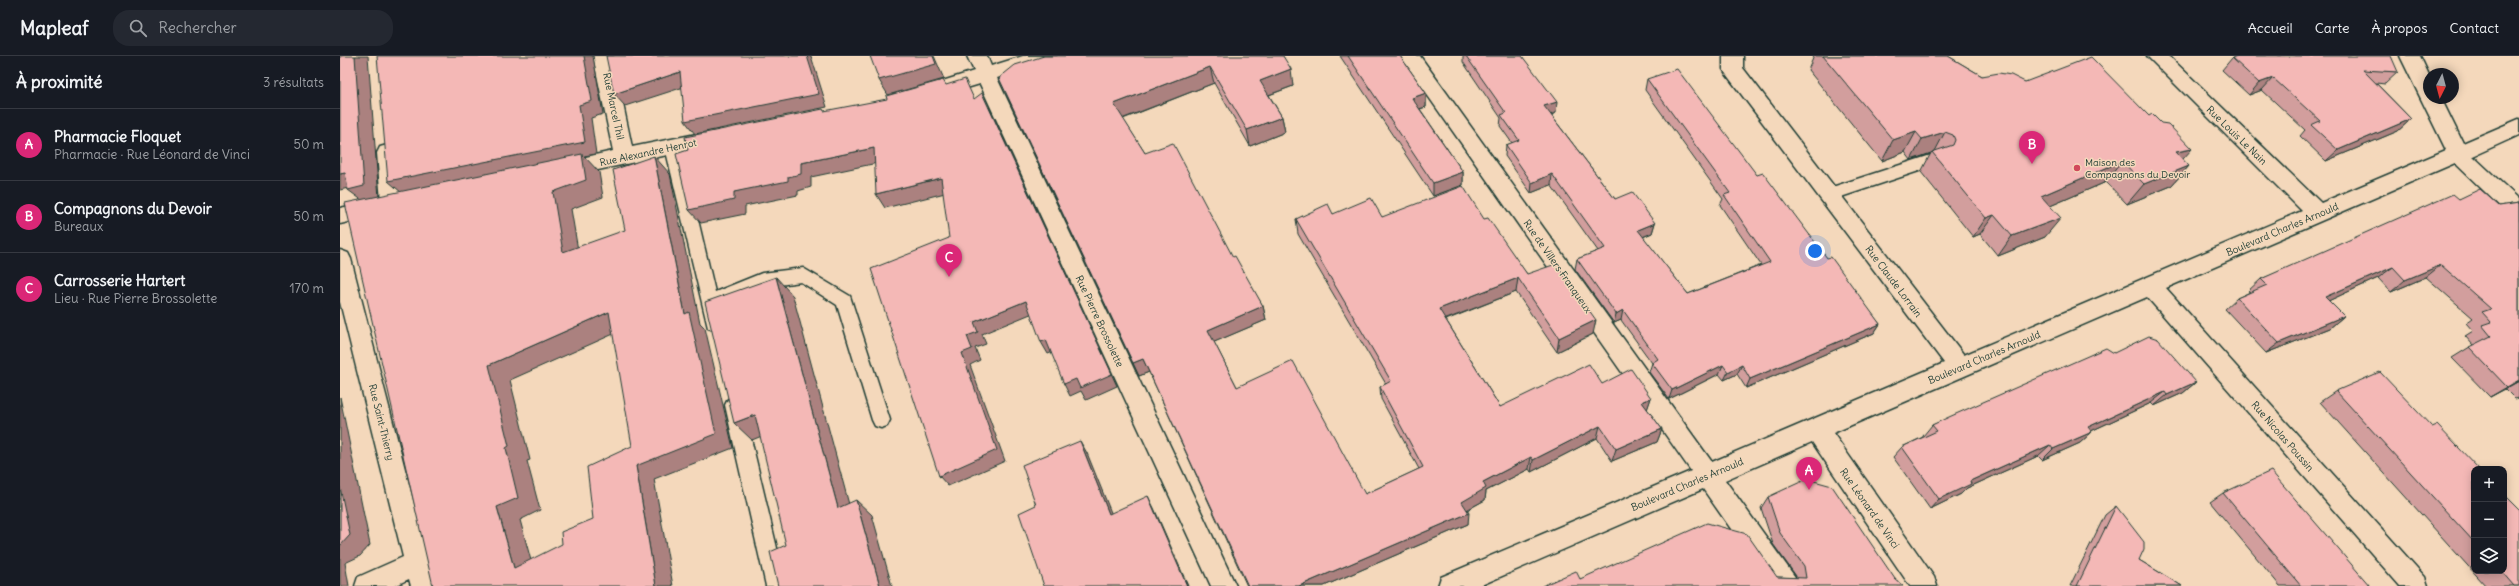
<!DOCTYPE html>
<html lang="fr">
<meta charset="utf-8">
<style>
:root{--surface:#171b24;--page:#242831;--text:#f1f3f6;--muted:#9ea1a6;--line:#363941;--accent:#db2777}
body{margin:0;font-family:Delius,sans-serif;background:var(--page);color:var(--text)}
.controls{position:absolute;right:12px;bottom:12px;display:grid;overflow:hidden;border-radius:8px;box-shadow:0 2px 10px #0003}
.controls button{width:36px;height:36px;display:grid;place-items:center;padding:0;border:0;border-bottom:1px solid var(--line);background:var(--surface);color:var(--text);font:20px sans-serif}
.compass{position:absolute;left:2083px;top:12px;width:36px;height:36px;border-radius:50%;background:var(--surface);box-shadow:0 2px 10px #0003;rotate:186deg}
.you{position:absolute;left:1475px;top:195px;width:14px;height:14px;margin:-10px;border:3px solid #fff;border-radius:50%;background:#1a73e8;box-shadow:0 0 0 6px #1a73e833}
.badge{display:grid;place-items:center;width:26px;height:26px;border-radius:50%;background:var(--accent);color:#fff;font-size:13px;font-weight:700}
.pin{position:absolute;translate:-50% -33px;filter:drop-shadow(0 1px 2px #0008)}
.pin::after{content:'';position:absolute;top:21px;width:14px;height:12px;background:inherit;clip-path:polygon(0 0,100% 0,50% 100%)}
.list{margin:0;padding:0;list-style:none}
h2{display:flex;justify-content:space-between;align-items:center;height:52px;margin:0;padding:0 16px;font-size:17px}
h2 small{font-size:13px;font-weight:400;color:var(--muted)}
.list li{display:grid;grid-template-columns:26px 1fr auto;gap:12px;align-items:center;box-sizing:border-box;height:72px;padding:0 16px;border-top:1px solid var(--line)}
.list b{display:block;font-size:15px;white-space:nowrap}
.list p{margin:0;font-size:13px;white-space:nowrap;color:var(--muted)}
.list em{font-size:13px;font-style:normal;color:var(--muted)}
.icon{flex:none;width:22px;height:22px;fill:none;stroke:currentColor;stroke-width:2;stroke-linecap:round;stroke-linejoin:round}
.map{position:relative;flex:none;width:2179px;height:530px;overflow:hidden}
header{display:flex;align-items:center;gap:24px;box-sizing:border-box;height:56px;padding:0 20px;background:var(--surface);border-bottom:1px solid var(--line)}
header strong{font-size:19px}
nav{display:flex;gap:22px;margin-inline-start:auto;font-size:14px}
.search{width:280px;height:36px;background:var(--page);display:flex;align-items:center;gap:10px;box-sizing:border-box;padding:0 14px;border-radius:16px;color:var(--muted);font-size:15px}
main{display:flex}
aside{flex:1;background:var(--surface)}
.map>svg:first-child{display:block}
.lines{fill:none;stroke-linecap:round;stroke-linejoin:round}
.lane-casing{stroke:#1f3d34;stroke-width:3}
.street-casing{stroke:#1f3d34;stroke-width:3}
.lane{fill:#f4d8bb;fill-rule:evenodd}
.street{fill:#f4d8bb;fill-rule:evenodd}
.wall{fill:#d29e9d;stroke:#1f3d34}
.shaded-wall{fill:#ab817f;stroke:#1f3d34}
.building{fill:#f4b8b6;stroke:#1f3d34;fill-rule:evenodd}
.poi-dot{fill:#d1495b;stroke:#f4d8bb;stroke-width:1.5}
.labels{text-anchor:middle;stroke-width:3;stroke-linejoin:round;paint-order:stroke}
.street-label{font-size:10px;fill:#1f3d34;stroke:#f4d8bb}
.poi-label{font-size:10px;fill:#1f3d34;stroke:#f4d8bb;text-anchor:start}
</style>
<header>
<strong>Mapleaf</strong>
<div class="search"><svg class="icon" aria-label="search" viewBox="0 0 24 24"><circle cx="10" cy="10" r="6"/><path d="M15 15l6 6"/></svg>Rechercher</div>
<nav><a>Accueil</a><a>Carte</a><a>À propos</a><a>Contact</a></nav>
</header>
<main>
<aside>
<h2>À proximité<small>3 résultats</small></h2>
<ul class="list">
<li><span class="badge">A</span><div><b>Pharmacie Floquet</b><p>Pharmacie · Rue Léonard de Vinci</p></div><em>50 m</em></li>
<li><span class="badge">B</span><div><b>Compagnons du Devoir</b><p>Bureaux</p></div><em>50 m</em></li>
<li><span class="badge">C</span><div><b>Carrosserie Hartert</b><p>Lieu · Rue Pierre Brossolette</p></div><em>170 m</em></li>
</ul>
</aside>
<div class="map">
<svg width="2179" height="530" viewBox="0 0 2179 530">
<rect width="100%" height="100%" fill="#f4d8bb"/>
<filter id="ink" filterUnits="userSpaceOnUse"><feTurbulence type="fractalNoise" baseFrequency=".025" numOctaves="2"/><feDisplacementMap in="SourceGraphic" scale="8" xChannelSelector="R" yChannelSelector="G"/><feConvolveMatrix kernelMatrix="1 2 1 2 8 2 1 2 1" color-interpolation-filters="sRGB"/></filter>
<g filter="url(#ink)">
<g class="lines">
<defs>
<path id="lane" d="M333,85L338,87L341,91L375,236L422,217L463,212L510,240L550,364L547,370L541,372L535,370L532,364L497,249L461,226L424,231L379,250L383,267L380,272L374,274L368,272L325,91L328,87Z
M1594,98L1600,100L1602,104L1600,108L1489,145L1483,144L1481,139L1483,134Z
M394,341L400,343L403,349L446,530H426L385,349L388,343Z"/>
<path id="street" d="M253,0H273L292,91L376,74L383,77L386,82L383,87L221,122L214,120L211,114L214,108L273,95Z
M627,0H647L651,10L683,0H716L713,5L657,22L896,530H871L640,28L597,41L590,39L587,34L590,29L634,15Z
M1060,0H1080L1372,406L1604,307L1386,18L1383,13V0H1403V12L1624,299L1962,155L1807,0H1829L1981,147L2106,94L2060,0H2080L2089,19V42H2101L2123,87L2179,63V79L2133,100L2179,143V164L2172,162L2115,107L1826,232L2085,521L2088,530H2060L1807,241L1493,377L1594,521L1597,530H1570L1472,386L1385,424L1455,521L1458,530H1431L1363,433L1139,530H1098L1101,521L1351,415Z
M47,89L54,91L57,97L62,148L59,154L52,156L46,154L44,158L0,168V152L37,144L41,145L37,97L40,91Z
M0,194L8,197L11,203L95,530H71L69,523L54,530H15L18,521L63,501L0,246Z"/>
</defs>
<use href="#lane" class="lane-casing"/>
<use href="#street" class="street-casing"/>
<use href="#lane" class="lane"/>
<use href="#street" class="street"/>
</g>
<path class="wall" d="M943,0L953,30L929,39L942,61L945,76L910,90L874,27L783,63L805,97L893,201L923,250L926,264L874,286L897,331L1025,438L1079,413L1041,343L1040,331L1046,328L958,178L956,163L993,158L1042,161L1144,163L1187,218L1253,278L1217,296L1176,236L1106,264L1160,351L1262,328L1311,342L1307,353L1322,373L1317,386L1272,405L1257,382L1191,416L1189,413L1146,435L1145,444L1127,454L1128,468L984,530H907L809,316L799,320L666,38Z
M1000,0H1060L1086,37V51L1080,53L1123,116V129L1093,140Z
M1123,0H1182L1216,57L1211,59L1275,143L1315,167L1312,177L1303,181L1348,238L1421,209L1380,149L1383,143L1305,34L1307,23L1417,119L1487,202L1540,268L1534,277L1406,332L1397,318L1384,324L1379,318L1329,343L1309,316L1312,307L1281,264L1274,267L1235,213L1237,203L1258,195L1211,129L1191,137L1165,100L1166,89L1172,87L1160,70L1161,62L1123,6Z
M1474,0H1608L1642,20L1685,26L1842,103L1849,110L1831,130L1787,148L1766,126L1710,150L1705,181L1658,200L1640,178L1633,181L1581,116L1591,97L1571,104L1565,96L1542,105L1468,14Z
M1892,2L2058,16L2045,28L2036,27L2071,63L2058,75L1986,105L1960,80L1965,74L1922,34L1909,39L1882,14Z
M2119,143L2159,150L2179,147V342L2175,343L2165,333L2150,341L2112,302L2133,289L2125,280L2133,275L2126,267L2133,262L2086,221L2051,236L2038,222L1988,245L2004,260L1990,272L1926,297L1885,253L1897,242L1910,236L1908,235L1921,223Z
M1774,297L1856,326L1843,337L1814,350L1811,347L1751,375L1752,376L1740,387L1702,404L1698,400L1627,432L1621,438L1590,453L1553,401L1562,391L1583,381V380L1592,369Z
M1996,335L2092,371L2134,413V515H2164L2179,530H2146L1980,346Z
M1883,437L2030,530H1940L1870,446Z
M1428,441L1555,523H1240L1437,521L1456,522V520L1433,488L1421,452Z
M1776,450L1799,504L1842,530H1730L1765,459Z"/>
<path class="shaded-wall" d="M15,0H28L39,142L23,145L8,134Z
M244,0H253L263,58L251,62L256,98L244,100L259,116L263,141L231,153L241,212L62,137L48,125Z
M467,0H471L487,51L355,78L345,65Z
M593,0H594L604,23L548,39L539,24Z
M870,11L874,27L779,64L774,48Z
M951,13L953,30L923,41L920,25Z
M340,16L350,29L285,50L274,38Z
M1933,22L1922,34L1909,39L1919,27Z
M1086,37V51L1072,55V42Z
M1217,46L1216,57L1203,61L1204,50Z
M649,51L777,330L746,344L741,335L730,340L724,328Z
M942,61L945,76L910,90L907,74Z
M2071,63L2058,75L1986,105L1998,94Z
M1576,76L1565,96L1542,105L1553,84Z
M1605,76L1594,97L1592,96L1591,97L1571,104L1582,83Z
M534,92L542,106L471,121V131L458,135V139L405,150V158L361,167L349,154L394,136L448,121L461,107Z
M1852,93L1834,113L1836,96Z
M314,100L330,118L360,267L365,272L393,392L314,423L333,530H316L296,410L345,258Z
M1782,105L1766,126L1687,160L1701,140Z
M1849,110L1831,130L1787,148L1804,128Z
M1123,116V129L1093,140V127Z
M5,117L20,129L0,134V118Z
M1212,118L1211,129L1191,137L1192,127Z
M601,122L609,136L545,152L536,138Z
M1654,159L1640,178L1633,181L1646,162Z
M1721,162L1705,181L1658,200L1672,180Z
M1315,167L1312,177L1295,184L1298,174Z
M2101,209L2086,221L2051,236L2065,224Z
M2053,211L2038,222L1971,253L1985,241Z
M436,221L453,240L514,467L498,452Z
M1178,222L1176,236L1099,266V253Z
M686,245L693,257L642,278L646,288L635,292L640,304L630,309L665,405L608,430L599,420L622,297L627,280L634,266Z
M923,250L926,264L872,287L868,274Z
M1283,254L1281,264L1274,267L1276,258Z
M269,256L287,272L170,324L190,404L187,405L200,454L180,464L196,523L174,512L157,451L149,309Z
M2004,260L1990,272L1926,297L1939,287Z
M1256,264L1253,278L1217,296L1219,282Z
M1540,268L1534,277L1406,332L1410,323Z
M706,284L713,296L708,298L701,286Z
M803,303L809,316L799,320L793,307Z
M1383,309L1379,318L1329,343L1332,334Z
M1402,309L1397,318L1384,324L1388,316Z
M2179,325L2165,333L2150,341L2167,331Z
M1856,326L1843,337L1814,350L1827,339Z
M1825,336L1811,347L1736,382L1748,371Z
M0,341L30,489L20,500L5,507L9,530H0Z
M1311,342L1307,354L1302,346Z
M415,359L434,375L412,384L394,367Z
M1260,370L1257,382L1191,416L1193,404Z
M1322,373L1317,386L1272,405L1276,393Z
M1752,376L1740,387L1702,404L1713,393Z
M740,385L747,397L776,469L769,458Z
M1710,389L1698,400L1627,432L1621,438L1590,453L1599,443L1630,425Z
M1191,401L1189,413L1146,435L1145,444L1121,457L1122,446L1143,426Z
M808,440L814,452L848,530H847Z
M516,444L532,459L552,530H540Z
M1129,457L1128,468L984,530H959Z"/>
<path class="building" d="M0,0H15L24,130L8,134L5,117L0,118Z
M37,0H244L252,45L239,49L245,86L48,125Z
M266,0H467L479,38L345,65L340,16L274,38Z
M530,0H593L596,8L539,24Z
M704,0H943L951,13L920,25L942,61L907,74L870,11L774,48L805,97L833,87L893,201L895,200L923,250L868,274L897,331L953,305L1025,438L1083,411L1040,331L1051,325L956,163L988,148L993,158L1031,142L1042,161L1123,130L1144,163L1148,162L1187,218L1216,208L1256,264L1219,282L1178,222L1099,253L1160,351L1249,308L1262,328L1291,313L1311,342L1302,346L1322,373L1276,393L1260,370L1193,404L1191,401L1143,426L1146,432L1122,446L1129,457L959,530H908L803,303L793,307L659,22L675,9Z
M1008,0H1060L1086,37L1072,42L1123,116L1093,127Z
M1126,0H1182L1217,46L1204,50L1275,143L1292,136L1315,167L1298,174L1348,238L1430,206L1384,139L1390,137L1307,23L1337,13L1417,119L1423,117L1487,202L1491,201L1540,268L1410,323L1402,309L1388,316L1383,309L1332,334L1312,307L1318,303L1283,254L1276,258L1237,203L1265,192L1212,118L1192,127L1166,89L1179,84L1161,59L1166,57Z
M1483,0H1608L1642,20L1659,17L1671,19L1685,26L1751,1L1809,60L1812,58L1821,67L1828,68L1852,93L1836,96L1849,110L1804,128L1782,105L1701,140L1721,162L1672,180L1654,159L1646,162L1592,96L1613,89L1615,84L1613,79L1605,76L1582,83L1576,76L1553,84Z
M1897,0H2051L2058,16L2023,14L2071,63L1998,94L1971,69L1980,65L1933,22L1919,27L1892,2Z
M625,23L634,43L642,37L772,318L740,332L736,323L724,328L706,284L701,286L686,245L634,266L638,276L627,280L632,293L622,297L657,394L599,420L531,213L609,182L601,122L536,138L534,92L461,107V118L448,121V125L394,136V144L349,154L336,98L348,94L345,81L483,53L484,55L547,43L546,40L603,24L606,29Z
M242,98L246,124L213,136L223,196L285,174L273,114L314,100L345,258L349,256L376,378L296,410L316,530H93L5,147ZM269,256L292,390L247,411L253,463L221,476L222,488L174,512L157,451L178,442L166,392L169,390L149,309Z
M2140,133L2159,150L2179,147V324L2167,331L2129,291L2151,280L2142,269L2151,266L2142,256L2151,253L2101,209L2065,224L2053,211L1985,241L2004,260L1939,287L1897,242L1927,229L1921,223L2113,138L2119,143Z
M436,221L498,452L516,444L540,530H438L430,496L446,489L415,359L394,367L365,246Z
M1809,280L1818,283L1856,326L1827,339L1825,336L1748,371L1752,376L1713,393L1710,389L1630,425L1631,428L1599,443L1562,391L1597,375L1592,369L1609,361L1766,292L1774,297Z
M2040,316L2092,371L2097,369L2139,413H2134V486L1996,335Z
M740,385L769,458L808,440L847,530H704L679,457L696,449L682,409Z
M1931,415L2030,530H1961L1883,437Z
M1467,423L1492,430L1555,523L1563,530H1202L1236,515L1240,523L1367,467L1407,478L1437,521L1466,522L1464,510L1440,477L1428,441Z
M0,431L10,479L0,490Z
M2164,439L2179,454V530H2174L2161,515H2164Z
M1776,450L1804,486V493L1799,504L1842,530H1737Z"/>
</g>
<circle class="poi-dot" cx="1737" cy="112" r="4"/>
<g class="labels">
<g class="street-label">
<text transform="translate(274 50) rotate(78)" y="4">Rue Marcel Thil</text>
<text transform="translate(1897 79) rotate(44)" y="4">Rue Louis Le Nain</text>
<text transform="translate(308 96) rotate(-12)" y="4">Rue Alexandre Henrot</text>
<text transform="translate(1942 173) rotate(-23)" y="4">Boulevard Charles Arnould</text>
<text transform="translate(1218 210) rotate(55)" y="4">Rue de Villers Franqueux</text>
<text transform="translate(1554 225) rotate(53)" y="4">Rue Claude Lorrain</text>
<text transform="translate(760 265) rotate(65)" y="4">Rue Pierre Brossolette</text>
<text transform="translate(1644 301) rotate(-23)" y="4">Boulevard Charles Arnould</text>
<text transform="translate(42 366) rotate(76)" y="4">Rue Saint-Thierry</text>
<text transform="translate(1943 380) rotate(49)" y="4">Rue Nicolas Poussin</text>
<text transform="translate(1347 428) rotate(-23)" y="4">Boulevard Charles Arnould</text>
<text transform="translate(1530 452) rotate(55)" y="4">Rue Léonard de Vinci</text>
</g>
<g class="poi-label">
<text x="1745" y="110">Maison des<tspan x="1745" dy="12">Compagnons du Devoir</tspan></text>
</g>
</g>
</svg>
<div class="controls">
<button>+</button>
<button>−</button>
<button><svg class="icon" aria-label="layers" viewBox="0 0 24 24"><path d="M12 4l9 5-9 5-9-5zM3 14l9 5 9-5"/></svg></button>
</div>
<svg class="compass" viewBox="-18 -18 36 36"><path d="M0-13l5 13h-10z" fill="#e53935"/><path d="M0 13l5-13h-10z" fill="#9ea1a6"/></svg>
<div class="you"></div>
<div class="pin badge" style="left:1469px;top:434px">A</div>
<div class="pin badge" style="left:1692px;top:108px">B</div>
<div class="pin badge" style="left:609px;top:221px">C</div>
</div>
</main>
